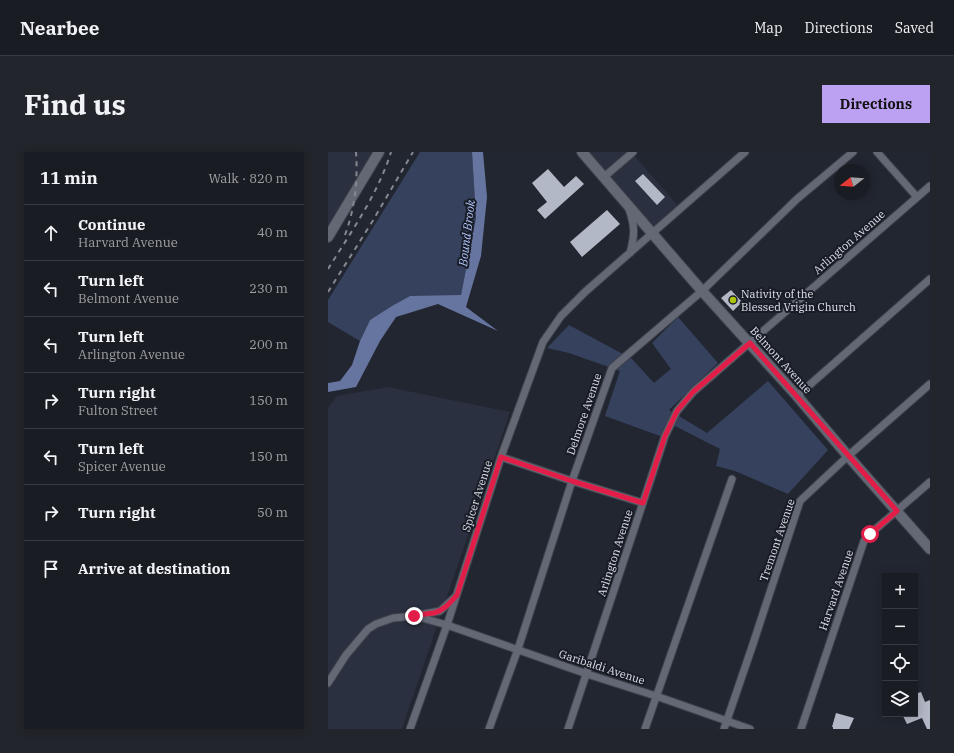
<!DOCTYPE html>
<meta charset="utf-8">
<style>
:root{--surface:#1a1c24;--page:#23252c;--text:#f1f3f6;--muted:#9fa1a6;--line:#383a41;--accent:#bca0f2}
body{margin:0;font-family:"IBM Plex Serif",serif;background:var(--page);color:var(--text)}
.controls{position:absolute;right:12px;bottom:12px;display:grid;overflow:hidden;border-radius:0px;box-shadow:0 2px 10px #0003}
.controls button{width:36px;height:36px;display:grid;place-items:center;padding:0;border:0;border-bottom:1px solid var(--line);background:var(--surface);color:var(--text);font:20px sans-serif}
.compass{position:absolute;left:506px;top:12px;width:36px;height:36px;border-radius:50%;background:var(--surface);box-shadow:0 2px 10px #0003;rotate:253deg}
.stop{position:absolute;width:12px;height:12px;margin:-9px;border:3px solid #e11d48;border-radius:50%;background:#fff}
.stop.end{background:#e11d48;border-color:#fff;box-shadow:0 1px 4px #0008}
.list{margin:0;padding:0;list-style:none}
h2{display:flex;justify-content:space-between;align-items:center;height:52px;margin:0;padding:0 16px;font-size:17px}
h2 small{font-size:13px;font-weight:400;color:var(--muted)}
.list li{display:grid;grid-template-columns:26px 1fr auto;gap:12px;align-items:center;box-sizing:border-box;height:56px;padding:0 16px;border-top:1px solid var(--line)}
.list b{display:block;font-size:15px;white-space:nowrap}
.list p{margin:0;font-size:13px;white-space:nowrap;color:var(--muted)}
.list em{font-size:13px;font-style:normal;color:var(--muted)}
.icon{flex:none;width:22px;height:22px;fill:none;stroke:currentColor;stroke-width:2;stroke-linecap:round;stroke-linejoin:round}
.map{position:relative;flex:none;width:602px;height:577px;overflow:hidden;border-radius:0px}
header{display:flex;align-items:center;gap:24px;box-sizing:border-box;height:56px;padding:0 20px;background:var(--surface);border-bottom:1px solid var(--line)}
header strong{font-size:19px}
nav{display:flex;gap:22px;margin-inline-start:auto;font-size:14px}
.intro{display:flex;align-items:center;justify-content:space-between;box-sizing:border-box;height:96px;padding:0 24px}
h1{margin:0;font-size:28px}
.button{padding:10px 18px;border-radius:0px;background:var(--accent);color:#111;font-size:14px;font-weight:700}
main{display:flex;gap:24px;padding:0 24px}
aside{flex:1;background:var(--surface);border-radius:0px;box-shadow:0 2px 10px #0003}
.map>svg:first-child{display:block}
.built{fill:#2a303f}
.green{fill:#36415e}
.water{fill:#66759f}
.building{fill:#b3b8c6}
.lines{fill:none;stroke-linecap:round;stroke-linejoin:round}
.street-casing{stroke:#3e424a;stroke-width:9}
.secondary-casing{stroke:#3e424a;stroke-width:12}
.street{stroke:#646875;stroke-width:7}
.secondary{stroke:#646875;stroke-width:10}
.rail{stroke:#848890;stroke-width:2;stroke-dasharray:5 5;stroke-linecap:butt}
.route{stroke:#e11d48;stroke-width:5}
.poi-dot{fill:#adc60d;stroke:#181c26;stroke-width:1.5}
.labels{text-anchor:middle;stroke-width:4;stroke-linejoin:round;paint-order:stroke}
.street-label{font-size:11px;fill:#e0e3ea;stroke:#181c26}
.poi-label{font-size:11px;fill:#e0e3ea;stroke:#181c26;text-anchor:start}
.water-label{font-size:12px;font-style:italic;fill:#b5caff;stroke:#181c26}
</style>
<header>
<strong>Nearbee</strong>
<nav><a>Map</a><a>Directions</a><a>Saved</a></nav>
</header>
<div class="intro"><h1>Find us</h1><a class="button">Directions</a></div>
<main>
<aside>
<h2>11 min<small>Walk · 820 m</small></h2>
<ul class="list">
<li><svg class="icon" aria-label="ahead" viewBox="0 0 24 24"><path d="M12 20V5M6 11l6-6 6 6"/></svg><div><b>Continue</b><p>Harvard Avenue</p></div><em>40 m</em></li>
<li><svg class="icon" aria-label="left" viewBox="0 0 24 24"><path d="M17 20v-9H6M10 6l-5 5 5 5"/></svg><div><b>Turn left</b><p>Belmont Avenue</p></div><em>230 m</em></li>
<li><svg class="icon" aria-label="left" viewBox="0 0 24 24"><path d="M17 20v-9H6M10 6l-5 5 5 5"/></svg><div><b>Turn left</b><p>Arlington Avenue</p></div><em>200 m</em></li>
<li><svg class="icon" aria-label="right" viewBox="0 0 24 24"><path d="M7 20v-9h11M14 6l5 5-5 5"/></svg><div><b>Turn right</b><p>Fulton Street</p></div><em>150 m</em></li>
<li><svg class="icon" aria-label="left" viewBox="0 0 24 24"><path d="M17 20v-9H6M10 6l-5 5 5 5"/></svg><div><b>Turn left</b><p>Spicer Avenue</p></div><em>150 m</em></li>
<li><svg class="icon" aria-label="right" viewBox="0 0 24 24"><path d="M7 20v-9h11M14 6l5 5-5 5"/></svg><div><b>Turn right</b></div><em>50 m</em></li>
<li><svg class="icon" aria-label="arrive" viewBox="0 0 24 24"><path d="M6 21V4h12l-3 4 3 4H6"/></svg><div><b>Arrive at destination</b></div></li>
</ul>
</aside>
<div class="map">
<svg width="602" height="577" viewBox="0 0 602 577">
<rect width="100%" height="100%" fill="#222630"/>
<path class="built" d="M0,0H48L0,76Z
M258,0H306L305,2L352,56L326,78Z
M60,235L182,260L74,577H0V256L9,244Z"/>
<path class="green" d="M92,0H144L148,66L133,144H82L42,168L32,189L0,170V148Z
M350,165L390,211L341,258L379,281L440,229L500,298L460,342L407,319L388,314L392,297L347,274L332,284L277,264L292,219L241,201L219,196L241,173L304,207L326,231L343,217L324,191Z"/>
<path class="water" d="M144,0H155L159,45L153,104L138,155L170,179L110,152L68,165L52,189L28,235L0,240V231L12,229L24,213L32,189L42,168L64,154L82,144L133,143L148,66Z"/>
<path class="building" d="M220,17L236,35L248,24L256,32L217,67L209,58L219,50L204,31Z
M315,22L337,45L329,53L307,29Z
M279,58L292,72L254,105L242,90Z
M403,138L414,150L405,159L393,146Z
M593,540L597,550L602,548V577H599L594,566L579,572L574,562H587V542Z
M508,561L526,566L521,577H505V575H504Z"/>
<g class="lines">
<defs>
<path id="street" d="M549,0L589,45
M276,25L305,0
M301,57C307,74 307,83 302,101
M469,244L602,127
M173,305L244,329L315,351
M90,463L112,459L127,445
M0,531L18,503L40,477L48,472L65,466L87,464L119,473L259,522L328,544L422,577
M82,577L119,473L173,305L215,190L233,164L257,140L417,0
M161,577L190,497L244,329L284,216L374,139L469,47L525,0
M240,577L337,284L349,259L365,240L602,34
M317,577L404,327
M396,577L425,492L472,349L520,304L602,232
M473,577L536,389L542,382L602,330"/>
<path id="secondary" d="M254,0L374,139L469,244L520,304L602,397
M0,85L51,0"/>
</defs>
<use href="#street" class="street-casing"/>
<use href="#secondary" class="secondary-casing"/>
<use href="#street" class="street"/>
<use href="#secondary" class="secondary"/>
<path class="rail" d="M17,83C27,56 30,28 28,0
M0,117C23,80 50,42 63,0
M0,140L44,70L85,0"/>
</g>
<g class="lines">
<path class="route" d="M86,464C93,462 99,462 106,461C116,458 122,451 129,443L173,305L244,329L315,351L337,284L349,259L365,240L422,191L569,359L542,382"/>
</g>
<circle class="poi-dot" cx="405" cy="148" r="4"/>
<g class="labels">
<g class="street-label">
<text transform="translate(521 90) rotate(-41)" y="4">Arlington Avenue</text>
<text transform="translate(453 208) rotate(48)" y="4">Belmont Avenue</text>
<text transform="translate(256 262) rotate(-71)" y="4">Delmore Avenue</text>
<text transform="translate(149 344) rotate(-72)" y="4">Spicer Avenue</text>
<text transform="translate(449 388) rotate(-71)" y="4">Tremont Avenue</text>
<text transform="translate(287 401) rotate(-72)" y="4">Arlington Avenue</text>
<text transform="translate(508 438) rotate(-71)" y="4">Harvard Avenue</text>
<text transform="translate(274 515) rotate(18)" y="4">Garibaldi Avenue</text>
</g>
<g class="poi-label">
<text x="413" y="146">Nativity of the<tspan x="413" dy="13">Blessed Vrigin Church</tspan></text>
</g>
<g class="water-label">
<text transform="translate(139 81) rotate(-83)" y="4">Bound Brook</text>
</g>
</g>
</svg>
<div class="controls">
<button>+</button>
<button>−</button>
<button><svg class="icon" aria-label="locate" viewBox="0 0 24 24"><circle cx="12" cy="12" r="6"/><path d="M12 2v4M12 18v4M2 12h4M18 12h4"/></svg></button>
<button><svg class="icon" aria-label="layers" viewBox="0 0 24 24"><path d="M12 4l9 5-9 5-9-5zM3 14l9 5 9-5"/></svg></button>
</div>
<svg class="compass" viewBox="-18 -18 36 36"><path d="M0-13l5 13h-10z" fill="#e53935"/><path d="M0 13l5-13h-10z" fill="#9fa1a6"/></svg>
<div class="stop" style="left:542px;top:382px"></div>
<div class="stop end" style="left:86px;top:464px"></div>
</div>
</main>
